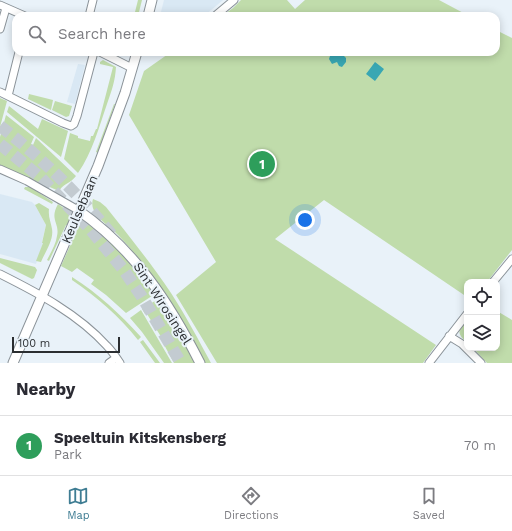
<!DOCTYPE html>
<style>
:root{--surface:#fff;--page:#f7f7f7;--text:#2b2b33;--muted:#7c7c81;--line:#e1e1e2;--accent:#3f7d93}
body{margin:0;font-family:"Work Sans",sans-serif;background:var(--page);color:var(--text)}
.controls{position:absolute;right:12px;bottom:12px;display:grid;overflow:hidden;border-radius:8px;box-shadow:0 2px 10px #0003}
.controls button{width:36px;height:36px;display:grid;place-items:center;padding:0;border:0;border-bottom:1px solid var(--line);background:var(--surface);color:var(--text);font:20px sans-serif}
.scale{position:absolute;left:12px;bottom:10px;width:108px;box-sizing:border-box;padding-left:4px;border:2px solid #2b2e31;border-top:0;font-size:11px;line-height:14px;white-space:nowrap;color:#2b2e31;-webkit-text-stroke:3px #e9f2f9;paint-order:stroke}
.you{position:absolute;left:305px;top:220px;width:14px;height:14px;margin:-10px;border:3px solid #fff;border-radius:50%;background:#1a73e8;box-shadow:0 0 0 6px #1a73e833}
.badge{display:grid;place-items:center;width:26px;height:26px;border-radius:50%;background:var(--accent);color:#fff;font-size:13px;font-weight:700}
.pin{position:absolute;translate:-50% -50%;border:2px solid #fff;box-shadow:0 1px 4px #0006}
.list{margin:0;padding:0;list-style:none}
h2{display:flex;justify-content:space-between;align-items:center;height:52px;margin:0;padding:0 16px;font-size:17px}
h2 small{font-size:13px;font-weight:400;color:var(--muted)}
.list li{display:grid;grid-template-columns:26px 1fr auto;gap:12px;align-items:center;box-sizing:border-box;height:60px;padding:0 16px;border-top:1px solid var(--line)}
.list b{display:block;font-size:15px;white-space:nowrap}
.list p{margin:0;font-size:13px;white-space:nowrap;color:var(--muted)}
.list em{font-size:13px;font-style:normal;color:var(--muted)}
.icon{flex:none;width:22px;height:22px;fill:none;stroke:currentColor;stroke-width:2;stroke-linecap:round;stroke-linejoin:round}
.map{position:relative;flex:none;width:512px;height:363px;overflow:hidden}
.search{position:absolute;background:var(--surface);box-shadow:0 2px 10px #0003;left:12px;right:12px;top:12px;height:44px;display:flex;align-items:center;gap:10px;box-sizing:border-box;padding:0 14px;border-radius:12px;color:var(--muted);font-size:15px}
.sheet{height:112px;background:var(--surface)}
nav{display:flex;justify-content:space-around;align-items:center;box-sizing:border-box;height:56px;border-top:1px solid var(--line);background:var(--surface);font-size:11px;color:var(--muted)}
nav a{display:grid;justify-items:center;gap:2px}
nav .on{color:var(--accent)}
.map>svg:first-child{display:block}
.built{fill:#d9e8f4}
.green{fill:#c0dcab}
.water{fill:#39a7b3}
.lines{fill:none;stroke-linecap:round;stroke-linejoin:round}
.highway-tunnel{stroke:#c3cbd1;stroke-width:12;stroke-dasharray:12 6;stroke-linecap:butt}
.street-casing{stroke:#8b9399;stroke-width:9}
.secondary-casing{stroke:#8b9399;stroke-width:11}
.street{stroke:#fff;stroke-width:7}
.secondary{stroke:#fff;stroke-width:9}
.labels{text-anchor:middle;stroke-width:4;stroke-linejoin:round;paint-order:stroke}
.street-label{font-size:13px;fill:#2b2e31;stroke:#e9f2f9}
</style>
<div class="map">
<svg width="512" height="363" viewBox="0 0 512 363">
<rect width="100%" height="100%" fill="#e9f2f9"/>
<path class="built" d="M164,0H223L204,16H160Z
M78,64L85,65L75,104L67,102Z
M0,194L32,202L35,205L46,225L42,242L43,243L36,264L0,254Z"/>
<path class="green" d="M138,0H142L138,16H134Z
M241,0H287L295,9L305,0H439L469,16H222L233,8Z
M496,30L512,38V250L487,282H467V297L324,200L275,239L436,345L423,363H217L176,295L216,262L155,159L129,115L144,71L171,52H496Z
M103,60L116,67C115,82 112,89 107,104C99,127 92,153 78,173L64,159L70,133L78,136V138L90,141L91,136H93L96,129H97L113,67L100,64V62Z
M29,94L53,100L51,110L28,99Z
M0,98L7,101L0,127Z
M55,101L72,106L69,116L66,117L52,110Z
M114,104H115L98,153L96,152Z
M9,106L38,129L42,119L68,131L61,157L7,112Z
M6,115L34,137L31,144L33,145L36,138L76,176C70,184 65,182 59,191L0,166V137Z
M25,187H30L53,202L52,204L24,189Z
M93,199L100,202L106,207C128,235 151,263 171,293C186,316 198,339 211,363H204C189,337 174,309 157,284C146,267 133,251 119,236C110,225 88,215 93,199Z
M39,203L49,209C48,217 51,222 52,229C54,240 45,252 41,262L36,261L43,243H42L46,225L35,205Z
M58,204L68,211L71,217L69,225H66L49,261L47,260C51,252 56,244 57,236C60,223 49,220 58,204Z
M83,224H88L122,252L135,266L155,294L126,313L106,295L91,284L94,280L77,268L72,272L61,266L77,230L74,229L78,225Z
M0,258L35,267L37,270L34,278L32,279L0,263Z
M72,277C99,294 120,314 141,337L138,340C119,316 97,297 72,280Z
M158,299L180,333L196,363H174L162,341L163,340L147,314H145L142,309Z
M141,310L172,363H164L142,332L130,318Z
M497,311L512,320V363H487L473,348H497Z
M467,320V343C456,332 458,331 467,320Z
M143,340L160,363H155L140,342Z"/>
<path class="water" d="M330,56H344L346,58V62L342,67L339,66L337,62L332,64L329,59Z
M375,62L384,69L375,81L366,74Z"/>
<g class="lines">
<path class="highway-tunnel" d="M0,126C42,158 79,195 112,235
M0,144L41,178L90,229L123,269L142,297L181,363"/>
<defs>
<path id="street" d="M0,5L25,16
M89,16L93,0
M215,16L234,0
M0,29L6,8
M100,52L132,68
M0,92L63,123L71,126L74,124L77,116L94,52
M8,96L19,52
M0,169L27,181L78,210
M0,274C38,293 78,314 107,346C112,351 116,357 120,363
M493,282L512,259
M449,336L462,344L481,363
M109,363L116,358
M429,363L467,314"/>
<path id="secondary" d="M148,16L152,0
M78,210C135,250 169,302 200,363
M13,363L98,166L125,93L137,52"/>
</defs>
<use href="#street" class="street-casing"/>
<use href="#secondary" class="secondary-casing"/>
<use href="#street" class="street"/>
<use href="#secondary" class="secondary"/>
</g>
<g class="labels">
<g class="street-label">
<text transform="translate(79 209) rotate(-67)" y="5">Keulsebaan</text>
<text transform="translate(163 303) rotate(57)" y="5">Sint Wirosingel</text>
</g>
</g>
</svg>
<div class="controls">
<button><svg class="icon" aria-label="locate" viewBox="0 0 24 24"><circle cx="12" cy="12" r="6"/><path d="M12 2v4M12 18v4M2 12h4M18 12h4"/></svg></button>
<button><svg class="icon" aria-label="layers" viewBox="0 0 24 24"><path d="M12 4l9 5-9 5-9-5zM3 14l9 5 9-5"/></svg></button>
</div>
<div class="scale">100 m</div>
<div class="you"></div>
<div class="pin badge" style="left:262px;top:164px;background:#2e9e5b">1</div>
<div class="search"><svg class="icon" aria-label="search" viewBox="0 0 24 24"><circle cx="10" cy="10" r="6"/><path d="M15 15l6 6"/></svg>Search here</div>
</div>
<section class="sheet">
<h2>Nearby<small></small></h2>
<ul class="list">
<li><span class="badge" style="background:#2e9e5b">1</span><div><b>Speeltuin Kitskensberg</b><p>Park</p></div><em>70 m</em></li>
</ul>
</section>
<nav>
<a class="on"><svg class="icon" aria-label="map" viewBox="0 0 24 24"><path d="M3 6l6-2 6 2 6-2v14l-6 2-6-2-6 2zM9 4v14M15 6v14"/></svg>Map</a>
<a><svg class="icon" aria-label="directions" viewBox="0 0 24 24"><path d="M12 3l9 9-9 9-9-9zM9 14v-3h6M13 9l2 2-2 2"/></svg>Directions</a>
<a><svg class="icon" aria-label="saved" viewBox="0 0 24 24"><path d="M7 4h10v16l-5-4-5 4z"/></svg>Saved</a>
</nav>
